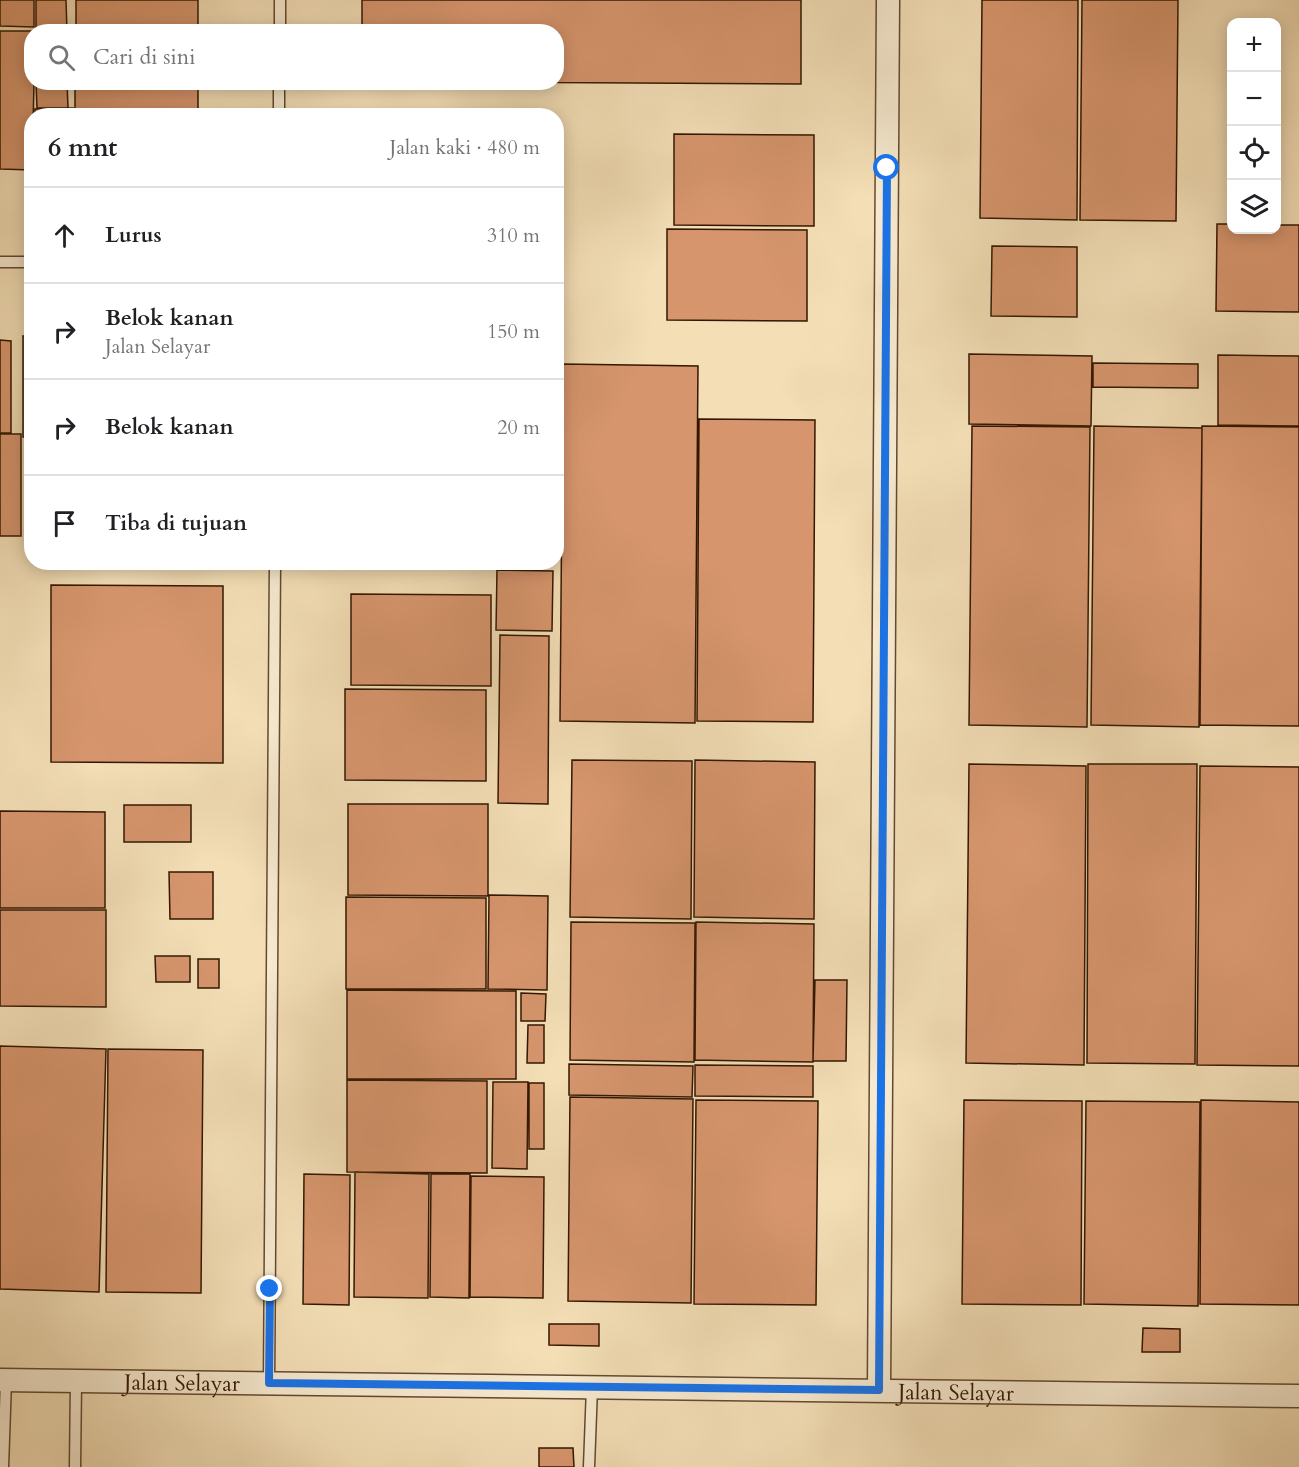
<!DOCTYPE html>
<html lang="id">
<meta charset="utf-8">
<style>
:root{--surface:#fff;--page:#f6f6f6;--text:#202124;--muted:#757577;--line:#e0e0e0}
body{margin:0;font-family:Cardo,serif;background:var(--page);color:var(--text)}
.controls{position:absolute;right:18px;top:18px;display:grid;overflow:hidden;border-radius:12px;box-shadow:0 3px 15px #0003}
.controls button{width:54px;height:54px;display:grid;place-items:center;padding:0;border:0;border-bottom:2px solid var(--line);background:var(--surface);color:var(--text);font:30px sans-serif}
.stop{position:absolute;width:18px;height:18px;margin:-14px;border:4px solid #1a73e8;border-radius:50%;background:#fff}
.stop.end{background:#1a73e8;border-color:#fff;box-shadow:0 2px 6px #0008}
.list{margin:0;padding:0;list-style:none}
h2{display:flex;justify-content:space-between;align-items:center;height:78px;margin:0;padding:0 24px;font-size:26px}
h2 small{font-size:20px;font-weight:400;color:var(--muted)}
.list li{display:grid;grid-template-columns:39px 1fr auto;gap:18px;align-items:center;box-sizing:border-box;height:96px;padding:0 24px;border-top:2px solid var(--line)}
.list b{display:block;font-size:22px;white-space:nowrap}
.list p{margin:0;font-size:20px;white-space:nowrap;color:var(--muted)}
.list em{font-size:20px;font-style:normal;color:var(--muted)}
.icon{flex:none;width:33px;height:33px;fill:none;stroke:currentColor;stroke-width:2;stroke-linecap:round;stroke-linejoin:round}
.map{position:relative;flex:none;width:1299px;height:1467px;overflow:hidden}
.search{position:absolute;background:var(--surface);box-shadow:0 3px 15px #0003;left:24px;top:24px;width:540px;height:66px;display:flex;align-items:center;gap:15px;box-sizing:border-box;padding:0 21px;border-radius:24px;color:var(--muted);font-size:22px}
.panel{position:absolute;background:var(--surface);box-shadow:0 3px 15px #0003;left:24px;top:108px;width:540px;height:462px;border-radius:24px}
.map>svg:first-child{display:block}
.building{fill:#d6956d;stroke:#331700;stroke-width:1.5}
.lines{fill:none;stroke-linecap:round;stroke-linejoin:round}
.service-casing{stroke:#63492e;stroke-width:13}
.minor-casing{stroke:#63492e;stroke-width:25}
.service{stroke:#f7ead0;stroke-width:10}
.minor{stroke:#f7ead0;stroke-width:22}
.route{stroke:#1a73e8;stroke-width:8}
.labels{text-anchor:middle;stroke-width:4.5;stroke-linejoin:round;paint-order:stroke}
.street-label{font-size:22px;fill:#331700;stroke:#f7ead0}
</style>
<div class="map">
<svg width="1299" height="1467" viewBox="0 0 1299 1467">
<rect width="100%" height="100%" fill="#f3deb6"/>
<filter id="stains"><feTurbulence type="fractalNoise" baseFrequency=".00333" numOctaves="4"/><feColorMatrix values="0 0 0 0 .2 0 0 0 0 .09 0 0 0 0 .02 0 0 0 .5 -.17"/></filter>
<radialGradient id="worn" r=".72"><stop offset=".6" stop-color="#630" stop-opacity="0"/><stop offset="1" stop-color="#630" stop-opacity=".3"/></radialGradient>
<path class="building" d="M0,0H34V27L0,26Z
M36,0H66L67,32H36Z
M76,0H198V32H76Z
M362,0H801V84L458,82H556V32H362Z
M982,0H1078L1077,220L980,218Z
M1082,0H1178L1176,221L1080,220Z
M0,31H34L32,32V82H34L32,170L0,169Z
M36,82H67L68,108H37Z
M75,82H198V116H75Z
M73,108V116H35V109Z
M674,134L814,135V226L674,225Z
M1217,224H1232V230H1276V225H1299V312L1216,311Z
M667,229L807,230V321L667,320Z
M992,246L1077,247V317L991,316Z
M23,336H32V437H23Z
M0,340L11,341V433H0Z
M969,354L1092,356L1091,426L969,424Z
M1218,355L1299,356V426L1218,425Z
M1093,363L1198,364V388L1093,387Z
M563,364L698,366L695,723L560,721Z
M699,419L815,420L813,722L697,721Z
M972,426L1090,427L1087,727L969,725Z
M1094,426L1202,428L1199,727L1091,725Z
M1202,426L1299,427V726L1200,725Z
M0,434H21V536H0Z
M26,441H32V537H26Z
M497,570L553,571L552,631L496,630Z
M51,585L223,586V763L51,762Z
M351,594L491,595V686L351,685Z
M500,635L549,636L548,804L498,803Z
M345,689L486,690V781L345,780Z
M572,760L692,761L691,919L570,917Z
M695,760L815,762L814,919L694,917Z
M969,764L1086,766L1084,1065L966,1063Z
M1088,764H1197L1195,1064L1087,1063Z
M1200,766L1299,767V1066L1197,1065Z
M348,804H488V896L348,895Z
M124,805H191V842H124Z
M0,811L105,812V908H0Z
M169,872H213V919H170Z
M489,895L548,896L547,990L488,989Z
M346,897L486,898V989H346Z
M0,910H106V1007L0,1006Z
M571,922L695,923L694,1062L570,1060Z
M696,922L814,924L813,1062L695,1060Z
M155,956H190V982H156Z
M198,959H219V988H198Z
M815,980H847L846,1061H813Z
M347,990L516,991V1079H347Z
M521,993L546,994L545,1021H521Z
M528,1025H544V1063H527Z
M0,1046L106,1049L99,1292L0,1289Z
M108,1049L203,1050L201,1293L106,1292Z
M569,1064L693,1066L692,1097L569,1095Z
M695,1065L813,1066V1097L695,1096Z
M347,1080L487,1081V1173L347,1172Z
M493,1082H528L527,1169L492,1168Z
M529,1083H544V1149H529Z
M570,1097L693,1099L691,1303L568,1301Z
M696,1100L818,1101L816,1305L694,1304Z
M964,1100L1082,1101L1081,1305L962,1304Z
M1201,1100L1299,1102V1305L1200,1304Z
M1086,1101L1200,1102L1198,1306L1084,1304Z
M355,1172L429,1174L428,1298L354,1297Z
M304,1174L350,1175L349,1305L303,1304Z
M431,1174H470L469,1298L430,1297Z
M471,1176L544,1177L543,1298L470,1297Z
M549,1324H599V1346L549,1345Z
M1143,1328L1180,1329V1352H1142Z
M539,1448H573L574,1467H539Z"/>
<g class="lines">
<defs>
<path id="service" d="M280,32V0
M279,116V82
M0,262H32
M269,1383L275,562
M3,1467L6,1380
M75,1467L76,1380
M589,1467L592,1387"/>
<g id="minor">
<path id="s1" d="M0,1380L1299,1396"/>
<path d="M879,1390L888,0"/>
</g>
</defs>
<use href="#service" class="service-casing"/>
<use href="#minor" class="minor-casing"/>
<use href="#service" class="service"/>
<use href="#minor" class="minor"/>
</g>
<g class="lines">
<path class="route" d="M270,1289L269,1383L879,1390L887,168"/>
</g>
<g class="labels">
<g class="street-label">
<text dy="8" stroke="none"><textPath href="#s1" startOffset="182">Jalan Selayar</textPath></text>
<text dy="8" stroke="none"><textPath href="#s1" startOffset="956">Jalan Selayar</textPath></text>
</g>
</g>
<rect width="100%" height="100%" filter="url(#stains)"/>
<rect width="100%" height="100%" fill="url(#worn)"/>
</svg>
<div class="controls">
<button>+</button>
<button>−</button>
<button><svg class="icon" aria-label="locate" viewBox="0 0 24 24"><circle cx="12" cy="12" r="6"/><path d="M12 2v4M12 18v4M2 12h4M18 12h4"/></svg></button>
<button><svg class="icon" aria-label="layers" viewBox="0 0 24 24"><path d="M12 4l9 5-9 5-9-5zM3 14l9 5 9-5"/></svg></button>
</div>
<div class="stop" style="left:887px;top:168px"></div>
<div class="stop end" style="left:270px;top:1289px"></div>
<div class="search"><svg class="icon" aria-label="search" viewBox="0 0 24 24"><circle cx="10" cy="10" r="6"/><path d="M15 15l6 6"/></svg>Cari di sini</div>
<section class="panel">
<h2>6 mnt<small>Jalan kaki · 480 m</small></h2>
<ul class="list">
<li><svg class="icon" aria-label="ahead" viewBox="0 0 24 24"><path d="M12 20V5M6 11l6-6 6 6"/></svg><div><b>Lurus</b></div><em>310 m</em></li>
<li><svg class="icon" aria-label="right" viewBox="0 0 24 24"><path d="M7 20v-9h11M14 6l5 5-5 5"/></svg><div><b>Belok kanan</b><p>Jalan Selayar</p></div><em>150 m</em></li>
<li><svg class="icon" aria-label="right" viewBox="0 0 24 24"><path d="M7 20v-9h11M14 6l5 5-5 5"/></svg><div><b>Belok kanan</b></div><em>20 m</em></li>
<li><svg class="icon" aria-label="arrive" viewBox="0 0 24 24"><path d="M6 21V4h12l-3 4 3 4H6"/></svg><div><b>Tiba di tujuan</b></div></li>
</ul>
</section>
</div>
